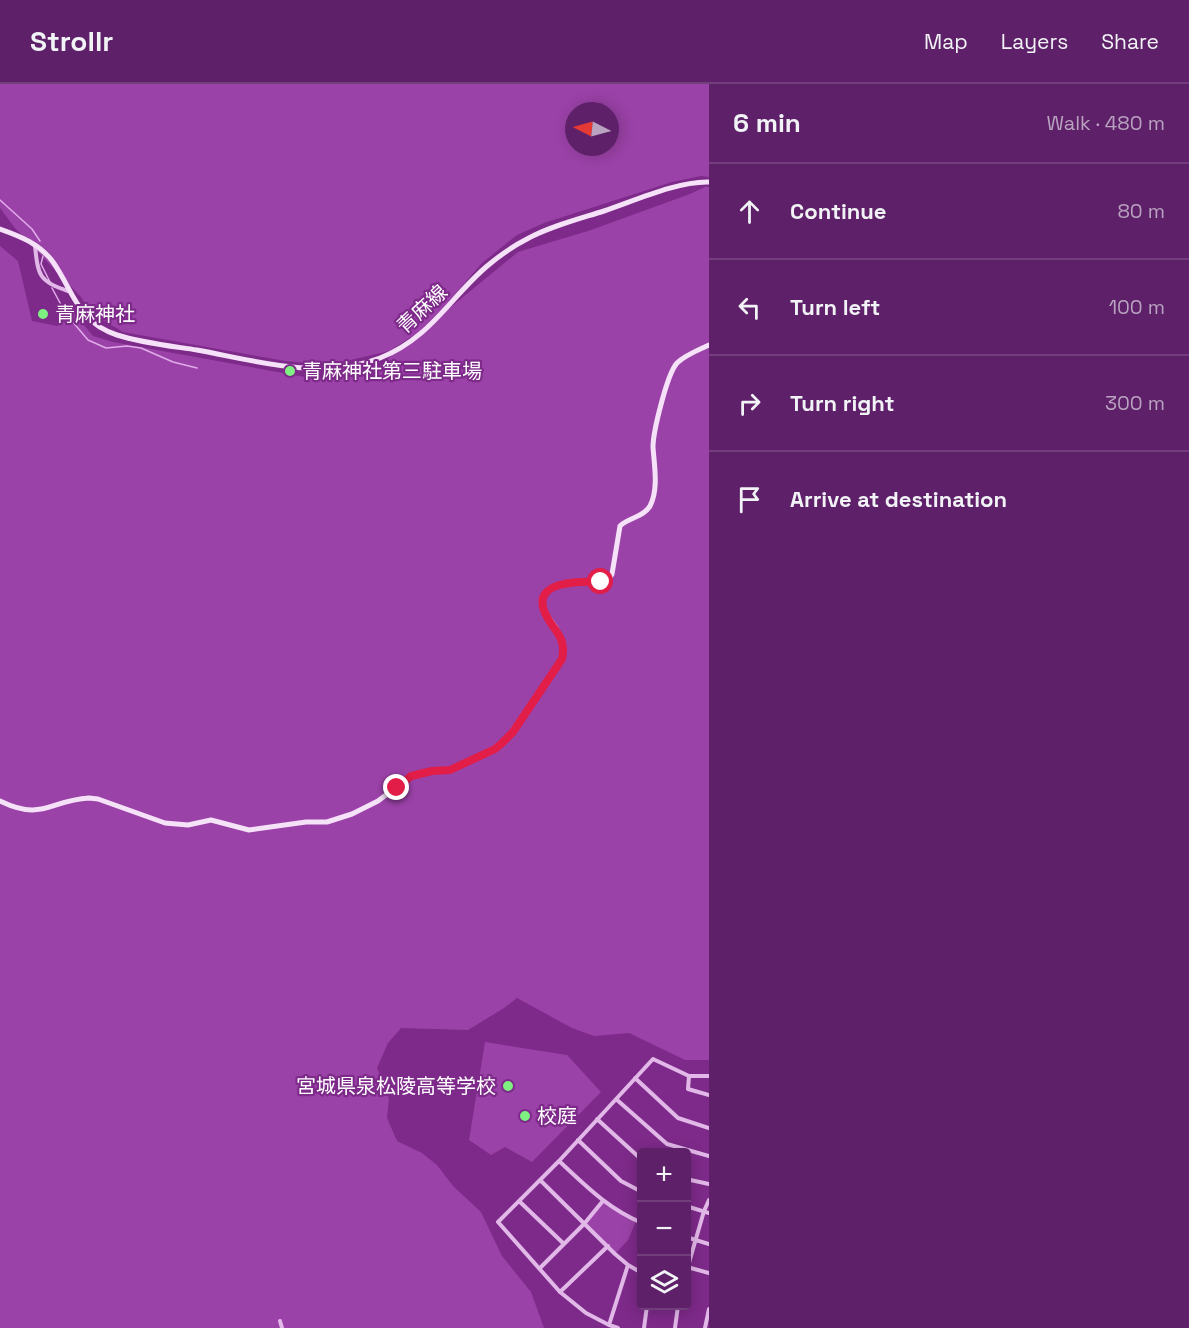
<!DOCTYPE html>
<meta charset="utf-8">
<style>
:root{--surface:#5e2068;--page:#64286e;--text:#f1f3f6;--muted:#b9a3c0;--line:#733e7c}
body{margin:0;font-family:"Space Grotesk","Noto Sans JP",sans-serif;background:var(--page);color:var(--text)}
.controls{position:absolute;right:18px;bottom:18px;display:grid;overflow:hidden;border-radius:6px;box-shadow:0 3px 15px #0003}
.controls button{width:54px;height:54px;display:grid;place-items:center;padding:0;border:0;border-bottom:2px solid var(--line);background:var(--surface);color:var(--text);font:30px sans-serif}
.compass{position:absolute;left:565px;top:18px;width:54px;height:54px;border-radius:50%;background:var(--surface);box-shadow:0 3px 15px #0003;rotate:276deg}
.stop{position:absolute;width:18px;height:18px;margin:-14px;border:4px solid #e11d48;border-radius:50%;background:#fff}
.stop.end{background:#e11d48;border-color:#fff;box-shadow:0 2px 6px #0008}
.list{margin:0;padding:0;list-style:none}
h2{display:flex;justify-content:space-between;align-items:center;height:78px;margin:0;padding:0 24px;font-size:26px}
h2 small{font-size:20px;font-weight:400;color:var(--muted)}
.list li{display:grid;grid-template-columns:39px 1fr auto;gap:18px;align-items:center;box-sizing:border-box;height:96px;padding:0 24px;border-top:2px solid var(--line)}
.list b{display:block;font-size:22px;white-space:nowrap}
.list em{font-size:20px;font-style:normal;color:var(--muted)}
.icon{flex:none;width:33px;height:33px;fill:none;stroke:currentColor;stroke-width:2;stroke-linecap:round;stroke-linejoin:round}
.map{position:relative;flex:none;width:709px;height:1244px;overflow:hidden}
header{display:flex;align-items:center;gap:36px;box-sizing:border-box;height:84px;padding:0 30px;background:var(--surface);border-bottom:2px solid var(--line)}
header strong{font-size:28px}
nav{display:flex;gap:33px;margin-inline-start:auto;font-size:21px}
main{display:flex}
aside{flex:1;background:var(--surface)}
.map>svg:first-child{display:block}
.green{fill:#9b42a8;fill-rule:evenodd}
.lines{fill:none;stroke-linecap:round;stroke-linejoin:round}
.stream{stroke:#e0ade9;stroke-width:1.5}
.street{stroke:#e2b8e9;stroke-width:4}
.secondary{stroke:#f5e2f8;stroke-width:5}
.route{stroke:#e11d48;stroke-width:8}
.poi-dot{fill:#7ff082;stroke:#7e2a8a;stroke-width:2}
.labels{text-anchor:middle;stroke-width:4.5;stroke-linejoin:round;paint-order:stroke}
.street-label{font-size:20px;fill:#fff;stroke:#7e2a8a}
.poi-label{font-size:20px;fill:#fff;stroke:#7e2a8a;text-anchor:start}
</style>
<header>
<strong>Strollr</strong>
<nav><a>Map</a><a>Layers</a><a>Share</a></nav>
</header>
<main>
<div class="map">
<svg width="709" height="1244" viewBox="0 0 709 1244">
<rect width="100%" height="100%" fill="#7e2a8a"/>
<path class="green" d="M0,0H709V93L701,92L672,98L544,139L517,151L482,179L443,224L419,248L389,267L342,278L318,280L285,277L123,248L91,229L81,213L15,144L0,124ZM574,27H610V63H574Z
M705,103H709V976H685L629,949L594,952L572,944L517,914L504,924L468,946L401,944L388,959L377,984L389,1015L387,1034L397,1057L422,1069L437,1081L453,1102L481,1128L502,1172L531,1208L544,1244H0V162L18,177L32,237L57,242L74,229L93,252L113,258L316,295L374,286L518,168L591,146L690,110Z
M485,958L567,971L601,1008L532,1078L505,1063L491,1071L469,1056Z
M602,1118L636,1137L628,1156L615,1170L584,1140Z"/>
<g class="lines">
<path class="stream" d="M0,116L32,145L40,157
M43,172L41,180L50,198
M52,204L66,230L88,256L106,264L127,262L141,264L173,278L197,284"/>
<path class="street" d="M35,162C38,191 39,198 68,207
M689,992L688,1005L709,1011
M635,994L678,1034L709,1044
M616,1015L667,1060L709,1072
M597,1035L642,1076
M578,1056L621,1097L642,1108
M559,1077C586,1102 607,1124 642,1139
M686,1095L709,1100
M540,1096L615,1170L628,1181L642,1189
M519,1117L564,1160
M686,1122L709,1129
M686,1153L709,1160
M628,1181L609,1241L586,1229L560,1208L498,1138L559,1077L653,975L689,992H709
M687,1183L709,1189
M540,1184L584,1140L602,1118
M686,1189L704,1127L709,1116
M560,1208L608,1162
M280,1237L282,1244
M609,1241L618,1244
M644,1244L647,1222
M675,1244L678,1222
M705,1244L709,1225"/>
<path class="secondary" d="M0,145C20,152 40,160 53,178C74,208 77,238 117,251C142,259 171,262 197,266C257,277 321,297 380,274C429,255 449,215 486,183C499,172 513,162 527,155C551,142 579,135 604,127C634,117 678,97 709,98
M0,717C43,738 50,716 89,714L98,715L165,739L188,741L211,736L249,746L306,738H327L352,730L378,717L411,692L432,687L450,686L495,665L501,660L512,648L562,575V557L556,544L544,527L543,516L545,510L556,502L576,498H601L608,496L612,490L620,442C628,434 644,433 650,422C659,405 654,380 653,363C653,348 667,290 677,279C685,271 698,266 709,261"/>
</g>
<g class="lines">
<path class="route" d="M397,704L411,692L432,687L450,686L495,665L501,660L513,648L562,575C567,552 553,547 545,529C530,496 583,497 601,498"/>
</g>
<g class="poi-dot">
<circle cx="43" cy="230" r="6"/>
<circle cx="290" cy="287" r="6"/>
<circle cx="508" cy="1002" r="6"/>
<circle cx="525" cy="1032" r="6"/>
</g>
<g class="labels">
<g class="street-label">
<text transform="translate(422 225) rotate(-43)" y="7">青麻線</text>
</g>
<g class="poi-label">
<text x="55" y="237">青麻神社</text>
<text x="302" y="294">青麻神社第三駐車場</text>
<text x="496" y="1009" text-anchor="end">宮城県泉松陵高等学校</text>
<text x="537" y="1039">校庭</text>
</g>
</g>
</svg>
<div class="controls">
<button>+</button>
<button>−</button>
<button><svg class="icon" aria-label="layers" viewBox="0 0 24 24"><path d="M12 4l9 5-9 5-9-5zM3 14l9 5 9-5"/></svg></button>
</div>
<svg class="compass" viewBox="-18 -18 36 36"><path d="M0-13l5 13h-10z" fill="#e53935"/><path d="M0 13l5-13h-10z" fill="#b9a3c0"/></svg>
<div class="stop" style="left:601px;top:498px"></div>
<div class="stop end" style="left:397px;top:704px"></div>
</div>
<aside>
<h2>6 min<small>Walk · 480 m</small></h2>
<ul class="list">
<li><svg class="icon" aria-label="ahead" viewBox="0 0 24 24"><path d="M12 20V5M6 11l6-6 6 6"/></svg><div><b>Continue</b></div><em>80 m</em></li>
<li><svg class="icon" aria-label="left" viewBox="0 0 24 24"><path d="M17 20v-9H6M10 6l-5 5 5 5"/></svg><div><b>Turn left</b></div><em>100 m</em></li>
<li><svg class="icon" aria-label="right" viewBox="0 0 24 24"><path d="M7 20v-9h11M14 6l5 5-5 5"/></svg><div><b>Turn right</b></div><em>300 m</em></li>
<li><svg class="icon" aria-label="arrive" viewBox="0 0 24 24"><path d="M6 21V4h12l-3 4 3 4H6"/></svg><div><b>Arrive at destination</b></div></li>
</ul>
</aside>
</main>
